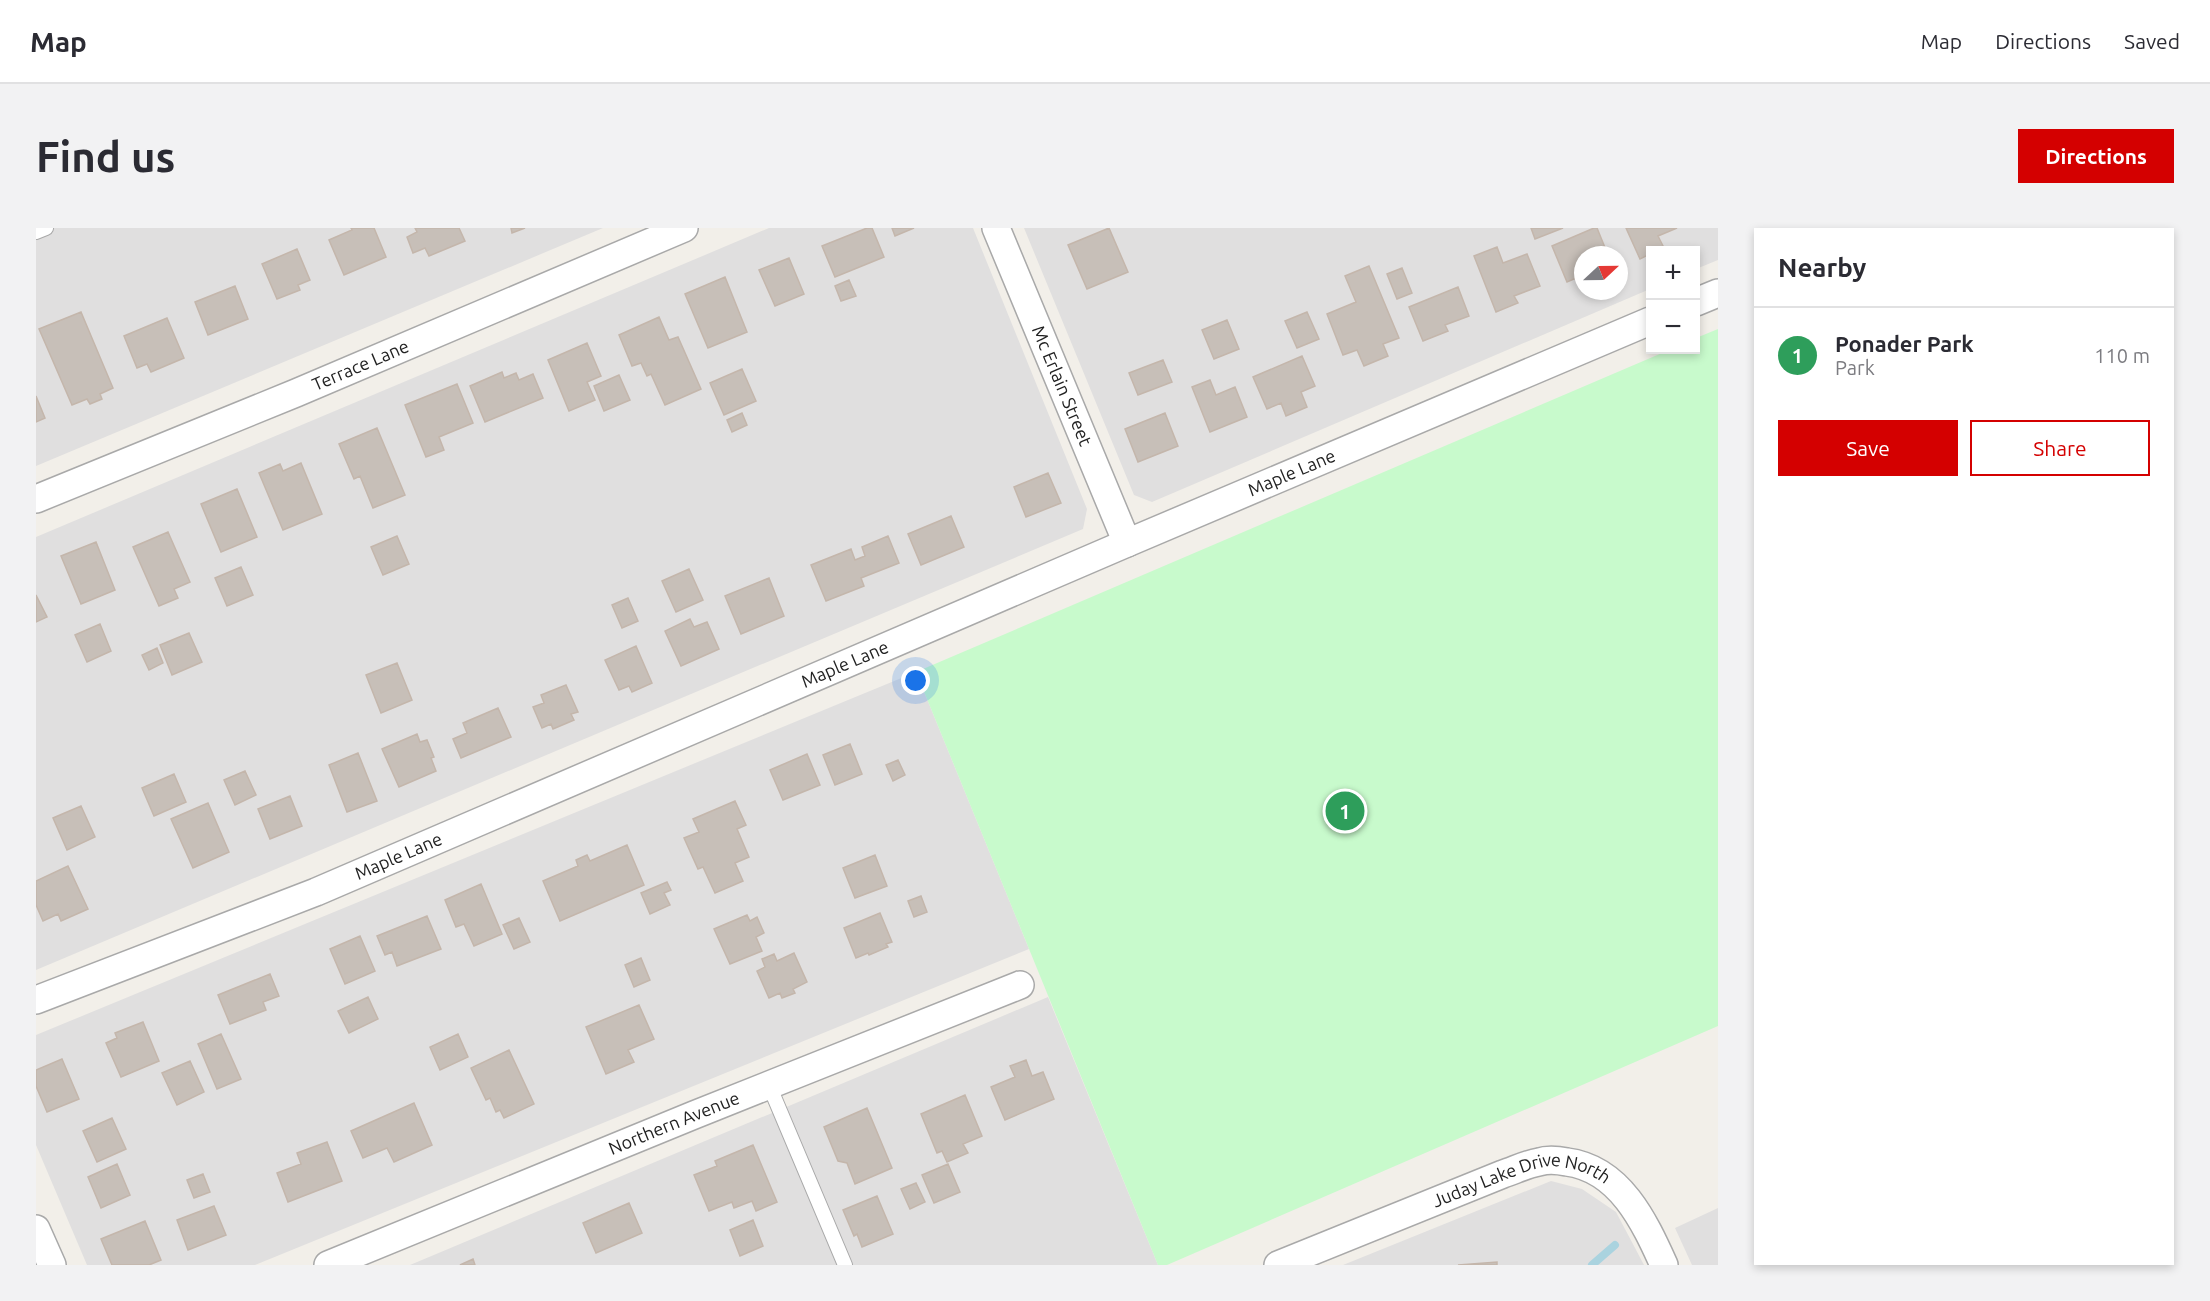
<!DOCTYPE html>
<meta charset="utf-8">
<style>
:root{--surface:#fff;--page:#f2f2f3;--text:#2b2b33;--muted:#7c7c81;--line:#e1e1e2;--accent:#d40000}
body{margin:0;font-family:Ubuntu,sans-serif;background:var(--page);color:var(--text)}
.controls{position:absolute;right:18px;top:18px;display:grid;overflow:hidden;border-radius:0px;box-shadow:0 3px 9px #0003}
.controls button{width:54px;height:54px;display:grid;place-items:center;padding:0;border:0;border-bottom:2px solid var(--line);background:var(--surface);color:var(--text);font:30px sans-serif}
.compass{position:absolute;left:1538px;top:18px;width:54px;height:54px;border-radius:50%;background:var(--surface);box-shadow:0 3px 9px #0003;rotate:68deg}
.you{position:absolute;left:880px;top:453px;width:21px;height:21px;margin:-15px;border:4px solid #fff;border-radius:50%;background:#1a73e8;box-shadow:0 0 0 9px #1a73e833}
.badge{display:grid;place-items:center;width:39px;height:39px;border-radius:50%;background:var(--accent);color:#fff;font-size:20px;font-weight:700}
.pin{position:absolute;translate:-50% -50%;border:3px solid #fff;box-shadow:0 2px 6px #0006}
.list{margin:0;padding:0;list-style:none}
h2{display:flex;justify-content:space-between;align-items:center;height:78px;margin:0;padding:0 24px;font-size:26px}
h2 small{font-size:20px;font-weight:400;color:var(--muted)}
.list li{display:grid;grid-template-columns:39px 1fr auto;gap:18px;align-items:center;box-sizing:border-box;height:96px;padding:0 24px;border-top:2px solid var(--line)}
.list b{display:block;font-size:22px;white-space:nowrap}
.list p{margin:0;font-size:20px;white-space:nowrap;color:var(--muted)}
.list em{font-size:20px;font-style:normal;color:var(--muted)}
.actions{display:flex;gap:12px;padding:18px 24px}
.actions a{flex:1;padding:14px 0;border:2px solid var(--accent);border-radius:0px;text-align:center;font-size:21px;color:var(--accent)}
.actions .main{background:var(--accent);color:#fff}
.map{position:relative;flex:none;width:1682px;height:1037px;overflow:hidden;border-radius:0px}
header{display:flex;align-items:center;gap:36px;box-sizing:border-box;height:84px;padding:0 30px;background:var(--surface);border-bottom:2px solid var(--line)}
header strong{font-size:28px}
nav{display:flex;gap:33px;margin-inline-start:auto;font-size:21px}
.intro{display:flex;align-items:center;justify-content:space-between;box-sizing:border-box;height:144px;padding:0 36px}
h1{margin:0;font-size:42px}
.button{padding:15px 27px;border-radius:0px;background:var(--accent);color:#fff;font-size:21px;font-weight:700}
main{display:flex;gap:36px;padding:0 36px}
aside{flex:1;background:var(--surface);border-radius:0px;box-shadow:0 3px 9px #0003}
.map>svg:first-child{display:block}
.residential{fill:#e0dfdf;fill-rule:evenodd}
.park{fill:#c8facc}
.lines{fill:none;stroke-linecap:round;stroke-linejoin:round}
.stream{stroke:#aad3df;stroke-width:8}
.building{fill:#c7bfb8;stroke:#c4b6ab;stroke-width:1.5}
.lane-casing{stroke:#a9a9a9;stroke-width:16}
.street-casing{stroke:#a9a9a9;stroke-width:30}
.lane{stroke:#fff;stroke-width:14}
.street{stroke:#fff;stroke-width:27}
.labels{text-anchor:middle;stroke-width:6;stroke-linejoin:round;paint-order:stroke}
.street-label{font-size:18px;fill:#222;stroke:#fff}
</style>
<header>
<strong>Map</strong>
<nav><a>Map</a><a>Directions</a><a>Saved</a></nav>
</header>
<div class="intro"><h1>Find us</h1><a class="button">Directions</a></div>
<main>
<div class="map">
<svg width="1682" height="1037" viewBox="0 0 1682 1037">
<rect width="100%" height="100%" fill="#f2efe9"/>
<path class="residential" d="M0,0H567L0,238Z
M733,0H937L1051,281L1047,301L0,742V309Z
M988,0H1682V32L1660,41V22H1614V61L1116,274L1098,267ZM1547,27H1583V63H1547Z
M880,444L993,721L219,1037H51L0,917V807Z
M1012,769L1122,1037H374Z
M1515,953L1546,961L1580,984L1608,1037H1307Z
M1682,980V1037H1656L1639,1000Z"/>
<path class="park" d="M1682,101V798L1131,1037H1122L880,444L1633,122H1660V110Z"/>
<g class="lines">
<path class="stream" d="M1556,1037L1579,1017"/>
</g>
<path class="building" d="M315,0H338L350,29L308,47L293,12L316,2Z
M379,0H423L429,13L393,28L389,20L377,25L371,9L381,4Z
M475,0H489L476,5Z
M831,0H836L848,29L799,49L786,18Z
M856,0H878L859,8Z
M1073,0L1092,44L1051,61L1032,17Z
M1495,0H1527L1499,11Z
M1558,0H1561L1572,27H1547V47L1531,54L1516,18Z
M1590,0H1641L1622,8L1628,20L1614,22V26L1604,31Z
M1461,19L1467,35L1491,26L1504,58L1478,68L1482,75L1460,84L1438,28Z
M261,21L274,52L262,57L264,62L241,71L226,36Z
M753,30L768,66L739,78L723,42Z
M1333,38L1363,110L1347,116L1352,128L1328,138L1321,122L1307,127L1291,86L1320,74L1309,48Z
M1366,40L1376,65L1361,71L1351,46Z
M689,49L711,104L672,120L649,66Z
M813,52L820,68L805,73L799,58Z
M199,58L212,91L172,107L159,74Z
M1422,59L1433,88L1409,97L1412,103L1387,113L1373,79Z
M45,84L77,160L64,166L66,171L54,176L51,171L36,177L3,101Z
M1271,84L1283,111L1261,120L1249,93Z
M623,89L633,112L642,109L665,161L629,177L615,146L611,148L605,135L596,138L583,107Z
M131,90L148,130L115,144L111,136L101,140L88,108Z
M1191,92L1203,121L1178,131L1166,102Z
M551,115L565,148L551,154L559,172L533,183L512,132Z
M1266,128L1279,158L1265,164L1271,179L1250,188L1245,175L1231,181L1217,149Z
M1127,132L1136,154L1102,167L1093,145Z
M706,141L720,173L688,187L674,155Z
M466,144L468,150L480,145L483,152L497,146L507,170L449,194L434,158Z
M583,147L594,172L568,183L558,158Z
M1174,152L1180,167L1199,159L1211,189L1174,204L1156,159Z
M421,156L437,195L403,209L408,222L390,229L369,177Z
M0,168L9,190L0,194Z
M706,185L711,197L696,204L691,192Z
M1129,185L1142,218L1102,234L1089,201Z
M341,200L369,267L337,280L324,248L318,251L303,216Z
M265,235L286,286L247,302L223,245L244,236L247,243Z
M1012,245L1025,275L990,289L978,259Z
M201,261L221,309L185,324L165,276Z
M915,288L928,319L885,337L872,306Z
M132,304L154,354L138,361L142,370L123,378L97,319Z
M361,308L373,336L347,347L335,319Z
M852,308L863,335L825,350L828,358L790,373L775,337L815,321L819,332L829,328L826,319Z
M60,314L79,362L45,376L25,328Z
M205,339L217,367L191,378L179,350Z
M653,341L667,372L640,384L626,353Z
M733,350L748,388L705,406L689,368Z
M0,367L11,389L0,394Z
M592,370L602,393L586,400L576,377Z
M654,391L658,399L671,394L683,421L645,438L629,403Z
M64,396L75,423L51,434L39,407Z
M153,405L166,434L136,447L124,417Z
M600,418L616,455L596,464L593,458L583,462L569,432Z
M121,420L127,435L113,442L106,427Z
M361,435L376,472L345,485L330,447Z
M530,457L542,484L535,486L538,492L517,501L515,496L506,500L497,479L508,475L505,467Z
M462,480L475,509L425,530L417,511L431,505L427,495Z
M381,506L384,514L391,512L398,529L395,530L400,543L363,559L346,521Z
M814,516L826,546L799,557L787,527Z
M322,525L341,573L311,584L293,537Z
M771,526L784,557L747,572L734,542Z
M862,532L869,547L857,553L850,537Z
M209,543L220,567L199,577L188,552Z
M138,546L150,574L118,588L106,560Z
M254,568L266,598L234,611L222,581Z
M699,573L710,597L701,601L713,629L699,635L707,653L679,665L667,639L662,641L648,610L663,604L657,591Z
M172,575L193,624L157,640L135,591Z
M45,578L59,609L31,622L17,590Z
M591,617L608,657L524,693L507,653L542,638L540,632L551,627L554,633Z
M839,627L851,658L819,670L807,640Z
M32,638L52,681L25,693L22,686L7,693L0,677V653Z
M631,654L635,662L628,665L634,677L614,686L605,665Z
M445,656L466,706L438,718L428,696L420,699L409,672Z
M885,668L891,684L878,689L872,673Z
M844,685L856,714L850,716L852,719L833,727L832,725L820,730L808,700Z
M711,687L714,693L721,689L728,705L720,709L726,723L694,736L678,701Z
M391,688L405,721L361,738L356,724L349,727L341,708Z
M483,690L494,714L478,721L467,697Z
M324,708L339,743L309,756L294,721Z
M758,725L771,754L757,761L759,765L746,770L744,765L733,770L721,743L729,739L726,731L738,726L741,733Z
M605,730L614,752L598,759L589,737Z
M234,746L243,768L227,774L230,782L194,796L182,767Z
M332,769L342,791L313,805L302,783Z
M603,777L618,811L592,822L598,834L570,846L550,799Z
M107,794L123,833L85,849L70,815L81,810L79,805Z
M185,806L205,851L181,861L162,816Z
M422,806L432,829L404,842L394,819Z
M473,822L498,876L468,890L464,882L460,884L454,870L450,872L435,840Z
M26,831L43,871L11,884L0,858V842Z
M990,832L996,848L1007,844L1018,871L969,892L955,859L979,849L974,838Z
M154,833L168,864L141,877L126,845Z
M929,867L946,908L927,916L932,925L911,934L906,923L901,925L885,886Z
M378,875L396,917L358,934L351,920L327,930L315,903Z
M831,880L856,940L819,956L811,935L802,933L788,899Z
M76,890L90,921L61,934L47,903Z
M291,914L306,953L252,974L241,945L265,936L261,925Z
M717,917L741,974L720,983L716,973L698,980L696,974L673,983L658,947L681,938L679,933Z
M81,936L94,967L65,980L52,949Z
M912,936L924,964L898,975L886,947Z
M167,946L174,964L158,970L151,952Z
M880,955L889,974L874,981L865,961Z
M841,968L857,1006L826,1019L821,1006L818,1008L807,982Z
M593,975L606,1005L560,1025L547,995Z
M178,978L190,1007L152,1022L141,992Z
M717,992L727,1018L704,1028L694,1002Z
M109,993L125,1032L113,1037H76L65,1011Z
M437,1031L439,1037H424Z
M1461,1034V1037H1422Z"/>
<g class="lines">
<defs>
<path id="lane" d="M0,4L10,0
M733,857L809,1037"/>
<g id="street">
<path id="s1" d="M960,0L1091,315"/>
<path d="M1660,74L1682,65"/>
<path id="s2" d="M0,271L260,165L648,0"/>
<path id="s3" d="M0,772L280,664L1091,315L1614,93"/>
<path d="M0,1001L16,1037"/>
<path id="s4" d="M292,1037L658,887L984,757"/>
<path id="s5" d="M1242,1037L1467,946C1479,942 1491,936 1503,934C1512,931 1521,932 1531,934C1584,941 1608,993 1628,1037"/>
</g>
</defs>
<use href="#lane" class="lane-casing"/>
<use href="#street" class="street-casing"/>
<use href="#lane" class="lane"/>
<use href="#street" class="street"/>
</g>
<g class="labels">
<g class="street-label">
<text dy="6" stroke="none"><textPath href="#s2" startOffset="351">Terrace Lane</textPath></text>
<text dy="6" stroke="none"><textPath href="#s1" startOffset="171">Mc Erlain Street</textPath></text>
<text dy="6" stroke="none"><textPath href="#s3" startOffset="1362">Maple Lane</textPath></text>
<text dy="6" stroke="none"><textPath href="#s3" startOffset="876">Maple Lane</textPath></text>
<text dy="6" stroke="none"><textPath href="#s3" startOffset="390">Maple Lane</textPath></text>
<text dy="6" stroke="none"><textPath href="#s4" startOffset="374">Northern Avenue</textPath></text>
<text dy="6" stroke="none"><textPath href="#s5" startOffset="261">Juday Lake Drive North</textPath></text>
</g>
</g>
</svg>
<div class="controls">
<button>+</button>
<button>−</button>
</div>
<svg class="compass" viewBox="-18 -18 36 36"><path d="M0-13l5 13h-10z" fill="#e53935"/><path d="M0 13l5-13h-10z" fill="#7c7c81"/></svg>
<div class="you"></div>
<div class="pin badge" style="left:1309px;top:583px;background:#2e9e5b">1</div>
</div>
<aside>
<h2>Nearby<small></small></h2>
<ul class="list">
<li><span class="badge" style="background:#2e9e5b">1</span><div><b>Ponader Park</b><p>Park</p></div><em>110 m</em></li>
</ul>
<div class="actions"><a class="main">Save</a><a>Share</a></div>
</aside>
</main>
